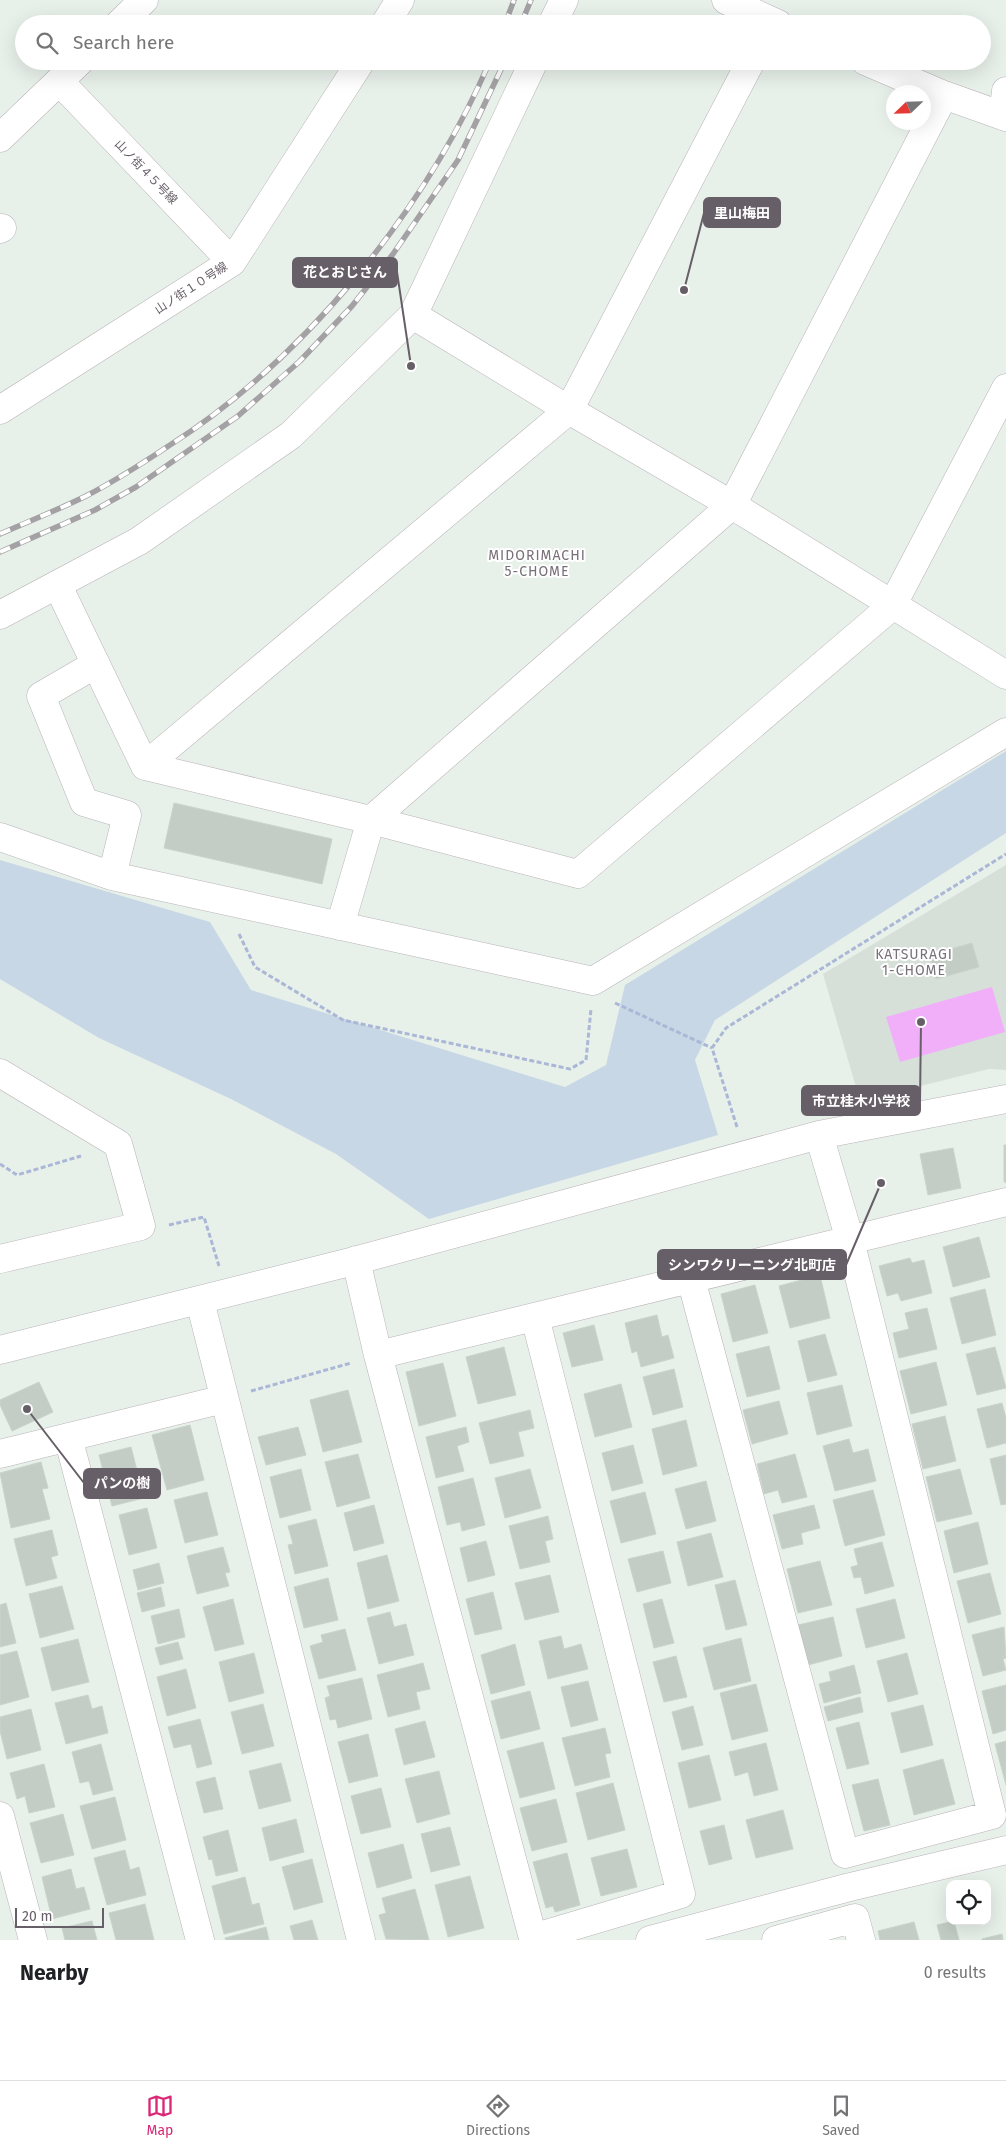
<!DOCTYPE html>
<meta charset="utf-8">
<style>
:root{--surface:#fff;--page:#f6f6f6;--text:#202124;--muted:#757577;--line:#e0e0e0;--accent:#db2777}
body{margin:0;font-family:"Fira Sans","Noto Sans JP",sans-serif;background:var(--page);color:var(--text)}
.controls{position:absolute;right:15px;bottom:15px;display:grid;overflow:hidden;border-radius:10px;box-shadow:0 5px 20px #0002}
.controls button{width:45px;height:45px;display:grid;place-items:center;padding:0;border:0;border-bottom:1px solid var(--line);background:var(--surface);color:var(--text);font:25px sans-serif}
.compass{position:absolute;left:886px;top:85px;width:45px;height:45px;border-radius:50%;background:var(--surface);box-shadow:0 5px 20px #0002;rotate:247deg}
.scale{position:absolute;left:15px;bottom:12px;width:89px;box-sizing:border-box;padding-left:5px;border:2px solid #675f67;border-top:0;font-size:14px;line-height:18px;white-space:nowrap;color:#675f67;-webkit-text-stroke:4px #fff;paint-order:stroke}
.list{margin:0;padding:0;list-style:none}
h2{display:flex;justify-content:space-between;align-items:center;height:65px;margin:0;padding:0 20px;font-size:21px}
h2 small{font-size:16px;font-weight:400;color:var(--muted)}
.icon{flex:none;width:28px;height:28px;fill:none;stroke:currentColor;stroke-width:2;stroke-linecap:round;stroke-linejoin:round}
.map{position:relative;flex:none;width:1006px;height:1940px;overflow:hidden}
.search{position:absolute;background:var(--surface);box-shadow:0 5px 20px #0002;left:15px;right:15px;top:15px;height:55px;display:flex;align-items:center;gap:12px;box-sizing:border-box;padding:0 18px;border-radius:28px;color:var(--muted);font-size:19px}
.sheet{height:140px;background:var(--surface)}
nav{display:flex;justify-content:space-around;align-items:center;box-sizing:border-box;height:70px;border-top:1px solid var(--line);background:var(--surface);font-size:14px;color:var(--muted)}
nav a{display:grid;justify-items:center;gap:2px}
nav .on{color:var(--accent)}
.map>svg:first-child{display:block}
.education{fill:#d6e0d9}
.green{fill:#c7d7e5}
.water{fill:#f1aff9}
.building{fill:#c4ccc6;stroke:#c7d5c9}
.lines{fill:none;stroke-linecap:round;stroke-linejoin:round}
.minor-casing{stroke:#b9b3b9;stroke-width:29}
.path{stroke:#abb7d6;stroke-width:3;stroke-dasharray:5 2.5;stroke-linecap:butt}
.minor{stroke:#fff;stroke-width:28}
.rail-casing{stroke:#a4a1a4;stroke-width:5.5}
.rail{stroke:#fff;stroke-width:4;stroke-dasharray:11;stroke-linecap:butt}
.labels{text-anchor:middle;stroke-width:4;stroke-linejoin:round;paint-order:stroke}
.street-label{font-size:12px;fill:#675f67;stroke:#fff}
.neighbourhood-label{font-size:14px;letter-spacing:1px;fill:#797079;stroke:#fff}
.leader{fill:none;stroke:#675f67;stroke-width:2}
.callout-dot{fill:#675f67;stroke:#fff;stroke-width:2}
.callout{fill:#675f67;stroke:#675f67;stroke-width:2}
.callout-label{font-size:14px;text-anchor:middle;font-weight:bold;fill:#fff}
</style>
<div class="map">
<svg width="1006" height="1940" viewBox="0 0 1006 1940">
<rect width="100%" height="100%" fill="#e8f0ea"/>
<path class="education" d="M1006,865V1070L989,1069L860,1101L823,974Z"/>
<path class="green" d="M1006,751V833L715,1020L695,1060L718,1135L429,1219L336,1154L231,1099L99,1038L0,979V860L210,922L251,990L565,1087L606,1065L625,985Z"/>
<path class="water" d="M992,987L1005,1032L900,1062L886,1017Z"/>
<path class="building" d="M174,803L332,839L322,884L164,848Z
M972,943L979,967L936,979L929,955Z
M1004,1145H1006V1182H1004Z
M953,1148L961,1188L928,1195L920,1154Z
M979,1237L990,1277L953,1287L943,1247Z
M910,1258L912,1263L924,1260L932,1293L901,1301L898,1293L887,1296L879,1266Z
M820,1275L830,1318L790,1328L779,1286Z
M755,1285L768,1333L733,1342L721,1294Z
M985,1289L996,1335L962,1344L950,1298Z
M927,1308L937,1349L899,1358L893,1333L909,1329L905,1313Z
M657,1315L662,1337L668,1335L674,1358L641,1367L637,1351L632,1353L625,1323Z
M594,1325L603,1360L572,1367L563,1333Z
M825,1334L837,1375L808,1382L798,1341Z
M769,1346L780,1389L747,1397L736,1354Z
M504,1347L516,1395L478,1404L466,1357Z
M995,1347L1006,1388L977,1395L966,1354Z
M936,1362L947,1405L911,1414L900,1371Z
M443,1363L456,1416L419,1426L406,1372Z
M674,1369L683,1407L653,1415L643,1377Z
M39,1382L53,1412L12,1431L0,1405V1400Z
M621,1384L632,1427L595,1437L584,1394Z
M842,1385L852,1426L817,1435L807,1393Z
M348,1390L362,1442L323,1452L310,1400Z
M779,1401L788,1434L752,1444L743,1410Z
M1002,1403L1006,1418V1443L987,1448L977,1409Z
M530,1410L534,1428L518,1432L524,1456L490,1464L479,1423Z
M945,1416L956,1461L923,1469L912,1424Z
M686,1420L697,1466L663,1475L652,1429Z
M190,1425L204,1480L167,1490L152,1435Z
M298,1427L306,1455L266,1465L258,1437Z
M466,1427L469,1442L457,1446L464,1471L436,1478L426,1437Z
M849,1439L853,1453L868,1449L876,1481L835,1491L823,1446Z
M633,1445L643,1483L612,1491L602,1453Z
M131,1447L144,1498L112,1506L99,1455Z
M358,1454L370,1498L337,1507L325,1462Z
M795,1454L807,1497L782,1503L778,1490L764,1494L757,1464Z
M1006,1455V1504L1001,1505L990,1459Z
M41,1462L48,1488L42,1489L50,1519L11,1528L0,1473Z
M301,1469L311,1510L280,1518L270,1477Z
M530,1469L541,1508L505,1518L495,1478Z
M960,1469L972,1514L937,1522L926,1477Z
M473,1478L485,1525L462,1531L460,1522L447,1525L438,1487Z
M706,1481L716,1521L686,1529L675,1489Z
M873,1490L885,1535L845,1546L833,1500Z
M207,1492L218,1535L185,1543L174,1500Z
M645,1492L656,1534L621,1543L610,1501Z
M374,1505L384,1543L354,1551L344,1513Z
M814,1505L820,1528L801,1533L803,1544L782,1549L773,1515Z
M147,1508L157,1548L129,1555L119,1515Z
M548,1516L553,1539L545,1541L550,1562L520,1569L509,1526Z
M316,1519L328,1566L295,1574L288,1545L293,1544L288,1526Z
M978,1522L988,1564L954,1573L944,1531Z
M52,1530L58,1555L51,1557L57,1578L26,1586L14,1539Z
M711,1533L723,1577L688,1586L677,1542Z
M486,1541L495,1575L468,1582L460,1548Z
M882,1542L894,1586L865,1594L861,1577L854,1578L851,1567L858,1565L854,1549Z
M223,1547L230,1572L225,1573L229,1586L197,1594L187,1556Z
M663,1551L671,1583L637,1592L628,1559Z
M387,1555L399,1601L368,1609L357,1563Z
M820,1561L832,1605L798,1613L787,1569Z
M159,1563L164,1583L138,1590L133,1570Z
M990,1573L1001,1614L968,1623L957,1581Z
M550,1575L559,1612L525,1620L515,1583Z
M328,1578L338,1620L304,1628L294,1587Z
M735,1580L747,1625L726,1630L715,1585Z
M62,1586L74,1629L40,1638L29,1594Z
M161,1587L165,1606L142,1612L137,1593Z
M493,1592L502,1629L475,1635L466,1599Z
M233,1599L244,1644L215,1651L203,1607Z
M662,1599L674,1643L654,1648L643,1604Z
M895,1599L905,1638L866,1648L856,1609Z
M6,1603L16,1643L0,1647V1605Z
M179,1609L185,1637L158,1644L151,1616Z
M390,1612L394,1627L406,1624L414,1655L379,1664L367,1618Z
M833,1617L842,1656L808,1665L798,1625Z
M1004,1627L1006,1658L1003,1659L1006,1670L983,1676L972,1635Z
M345,1629L356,1670L319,1679L310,1646L323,1642L321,1635Z
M561,1636L564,1649L581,1644L588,1669L548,1679L539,1641Z
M741,1638L751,1681L714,1690L703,1648Z
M78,1639L89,1682L52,1691L41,1648Z
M178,1642L183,1659L160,1665L155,1648Z
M515,1644L525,1685L491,1694L481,1655Z
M17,1651L29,1697L0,1705V1655Z
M254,1653L264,1693L229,1702L219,1662Z
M907,1653L918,1694L888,1702L877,1661Z
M676,1656L687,1697L664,1702L653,1662Z
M423,1663L430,1689L416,1692L420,1709L388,1717L377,1675Z
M854,1665L861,1693L824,1703L819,1684L831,1681L829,1672Z
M186,1669L196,1708L167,1716L157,1677Z
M362,1678L372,1719L338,1728L336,1719L330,1720L325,1698L330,1696L327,1686Z
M588,1681L598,1720L571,1727L561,1687Z
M756,1684L768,1731L732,1740L720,1693Z
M1006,1685V1730L993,1734L982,1691Z
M530,1691L540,1729L501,1739L491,1701Z
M88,1695L92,1709L102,1706L108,1733L66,1744L55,1703Z
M860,1697L863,1712L828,1721L824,1707Z
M263,1704L274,1746L242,1754L231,1712Z
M923,1705L933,1745L901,1753L891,1713Z
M693,1706L703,1745L682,1750L672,1712Z
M31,1709L41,1750L7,1759L0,1731V1717Z
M200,1719L212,1764L197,1768L191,1744L174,1748L168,1727Z
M425,1721L435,1757L404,1765L395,1729Z
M859,1722L869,1764L847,1769L836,1728Z
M605,1728L611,1753L605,1754L610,1777L575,1786L562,1738Z
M368,1734L378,1776L349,1783L338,1742Z
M1006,1741V1785L995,1744Z
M543,1742L555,1789L520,1798L507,1751Z
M766,1743L778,1790L754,1796L748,1772L735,1776L729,1752Z
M101,1744L113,1790L93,1795L89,1781L80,1783L72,1752Z
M709,1755L721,1800L689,1808L678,1763Z
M943,1759L955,1804L914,1815L903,1770Z
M281,1763L291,1801L259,1809L249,1771Z
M44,1764L55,1807L29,1813L25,1796L17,1799L10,1773Z
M439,1771L450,1814L417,1823L405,1779Z
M215,1777L223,1809L204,1813L196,1782Z
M878,1779L890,1825L864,1831L852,1785Z
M613,1783L625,1830L588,1840L576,1793Z
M381,1788L391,1827L361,1834L351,1796Z
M115,1797L126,1840L92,1849L80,1806Z
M556,1799L567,1842L532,1851L520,1808Z
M783,1810L793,1849L756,1858L746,1820Z
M63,1814L74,1855L41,1863L30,1823Z
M296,1819L304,1852L270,1861L262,1828Z
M724,1825L732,1859L709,1865L700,1831Z
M450,1827L460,1865L431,1872L421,1834Z
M228,1830L238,1871L216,1876L212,1859L209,1860L203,1837Z
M403,1844L412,1878L377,1888L368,1853Z
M627,1849L637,1887L601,1896L591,1858Z
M125,1850L130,1870L139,1867L146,1895L107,1905L94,1858Z
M567,1853L580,1905L555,1912L553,1906L546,1908L533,1862Z
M312,1859L323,1902L294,1910L282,1867Z
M71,1869L76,1889L84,1887L90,1909L52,1919L42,1877Z
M470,1876L484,1928L448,1937L435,1885Z
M245,1877L252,1905L259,1903L264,1924L224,1934L212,1886Z
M415,1889L429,1940L386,1939L379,1915L386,1913L382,1898Z
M145,1904L154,1940H116L109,1913Z
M312,1920L318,1940H294L290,1926Z
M92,1921L97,1940H65L62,1928Z
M954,1921L959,1940H941L937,1925Z
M914,1922L919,1940H880L878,1931Z
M266,1927L269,1940H226L225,1938Z
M1002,1934L1003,1940H982V1939Z"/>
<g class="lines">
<defs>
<path id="minor" d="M726,0L778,24
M119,24L144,0
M385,24L400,0
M552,24L564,0
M865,61L944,95L1006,117
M59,81L232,262
M1003,116L1006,91
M0,138L80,61
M0,229L2,228
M413,315L569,410L732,505L1006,675
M0,410L232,262L361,61
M58,586L145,766L371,820L578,874L892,606L1006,388
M0,615L139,541L291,435L413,315L534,61
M96,664L41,696L84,802L127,815L112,876
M145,766L569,410L751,61
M0,837L112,876L593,981L1006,732
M340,926L371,820L732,505L944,95
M0,1073L118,1144L141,1226L0,1259
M356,1260L378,1355L533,1938L681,1894L535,1317
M691,1279L845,1854L992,1815L850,1240L819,1135
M200,1301L361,1940
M0,1350L350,1262L819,1135L1006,1099
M378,1355L1006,1202
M68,1437L200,1940
M0,1454L224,1399
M0,1816L33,1940
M650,1940L850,1887L1006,1850
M776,1940L855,1918L861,1940"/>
</defs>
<use href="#minor" class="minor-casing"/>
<path class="path" d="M239,934L255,967L343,1020L570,1069L586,1060L591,1009
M615,1003L712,1048
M737,1127L712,1048L726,1028L1006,854
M0,1164L17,1175L81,1156
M169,1225L204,1217L219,1266
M251,1391L351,1363"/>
<use href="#minor" class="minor"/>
<defs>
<path id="rail" d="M505,24L514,0
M521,24L531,0
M0,534C29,521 58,510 86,496C115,481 143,463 170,445C306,358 426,209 490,61
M0,552L95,510L136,487L238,416L300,361L352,306L393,254L458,160L505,61"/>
</defs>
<use href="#rail" class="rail-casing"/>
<use href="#rail" class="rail"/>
</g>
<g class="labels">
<g class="street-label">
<text transform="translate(146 172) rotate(46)" y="4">山ノ街４５号線</text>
<text transform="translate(191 288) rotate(-33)" y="4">山ノ街１０号線</text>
</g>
<g class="neighbourhood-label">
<text x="537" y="560">MIDORIMACHI<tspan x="537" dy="16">5-CHOME</tspan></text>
<text x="914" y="959">KATSURAGI<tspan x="914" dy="16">1-CHOME</tspan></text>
</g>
</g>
<path class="leader" d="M684 290L704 213M411 366L397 272M921 1022L920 1101M881 1183L846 1265M27 1409L84 1483"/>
<g class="callout-dot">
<circle cx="684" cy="290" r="5"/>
<circle cx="411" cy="366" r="5"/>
<circle cx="921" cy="1022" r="5"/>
<circle cx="881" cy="1183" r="5"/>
<circle cx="27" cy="1409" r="5"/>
</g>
<g class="callout">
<rect x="704" y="198" width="76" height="29" rx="5"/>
<rect x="293" y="258" width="104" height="29" rx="5"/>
<rect x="802" y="1086" width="118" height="29" rx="5"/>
<rect x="658" y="1250" width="188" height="29" rx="5"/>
<rect x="84" y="1469" width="76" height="29" rx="5"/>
</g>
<g class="callout-label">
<text x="742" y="218">里山梅田</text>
<text x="345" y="277">花とおじさん</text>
<text x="861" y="1106">市立桂木小学校</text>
<text x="752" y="1270">シンワクリーニング北町店</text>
<text x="122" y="1488">パンの樹</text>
</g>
</svg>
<div class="controls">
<button><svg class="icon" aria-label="locate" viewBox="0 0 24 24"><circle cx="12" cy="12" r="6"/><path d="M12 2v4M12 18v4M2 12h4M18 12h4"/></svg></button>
</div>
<svg class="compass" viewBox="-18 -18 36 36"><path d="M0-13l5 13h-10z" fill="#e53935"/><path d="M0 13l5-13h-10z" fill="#757577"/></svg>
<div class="scale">20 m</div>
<div class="search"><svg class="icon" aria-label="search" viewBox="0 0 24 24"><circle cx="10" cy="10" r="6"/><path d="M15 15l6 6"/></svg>Search here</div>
</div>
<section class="sheet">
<h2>Nearby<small>0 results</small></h2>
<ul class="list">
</ul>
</section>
<nav>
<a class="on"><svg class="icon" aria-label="map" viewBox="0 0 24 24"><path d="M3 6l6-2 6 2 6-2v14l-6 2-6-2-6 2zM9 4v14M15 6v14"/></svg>Map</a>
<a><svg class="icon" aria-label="directions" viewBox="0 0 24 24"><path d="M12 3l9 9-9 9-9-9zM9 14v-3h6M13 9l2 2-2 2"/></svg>Directions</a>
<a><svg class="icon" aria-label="saved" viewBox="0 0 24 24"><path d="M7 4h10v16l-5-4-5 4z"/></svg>Saved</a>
</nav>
